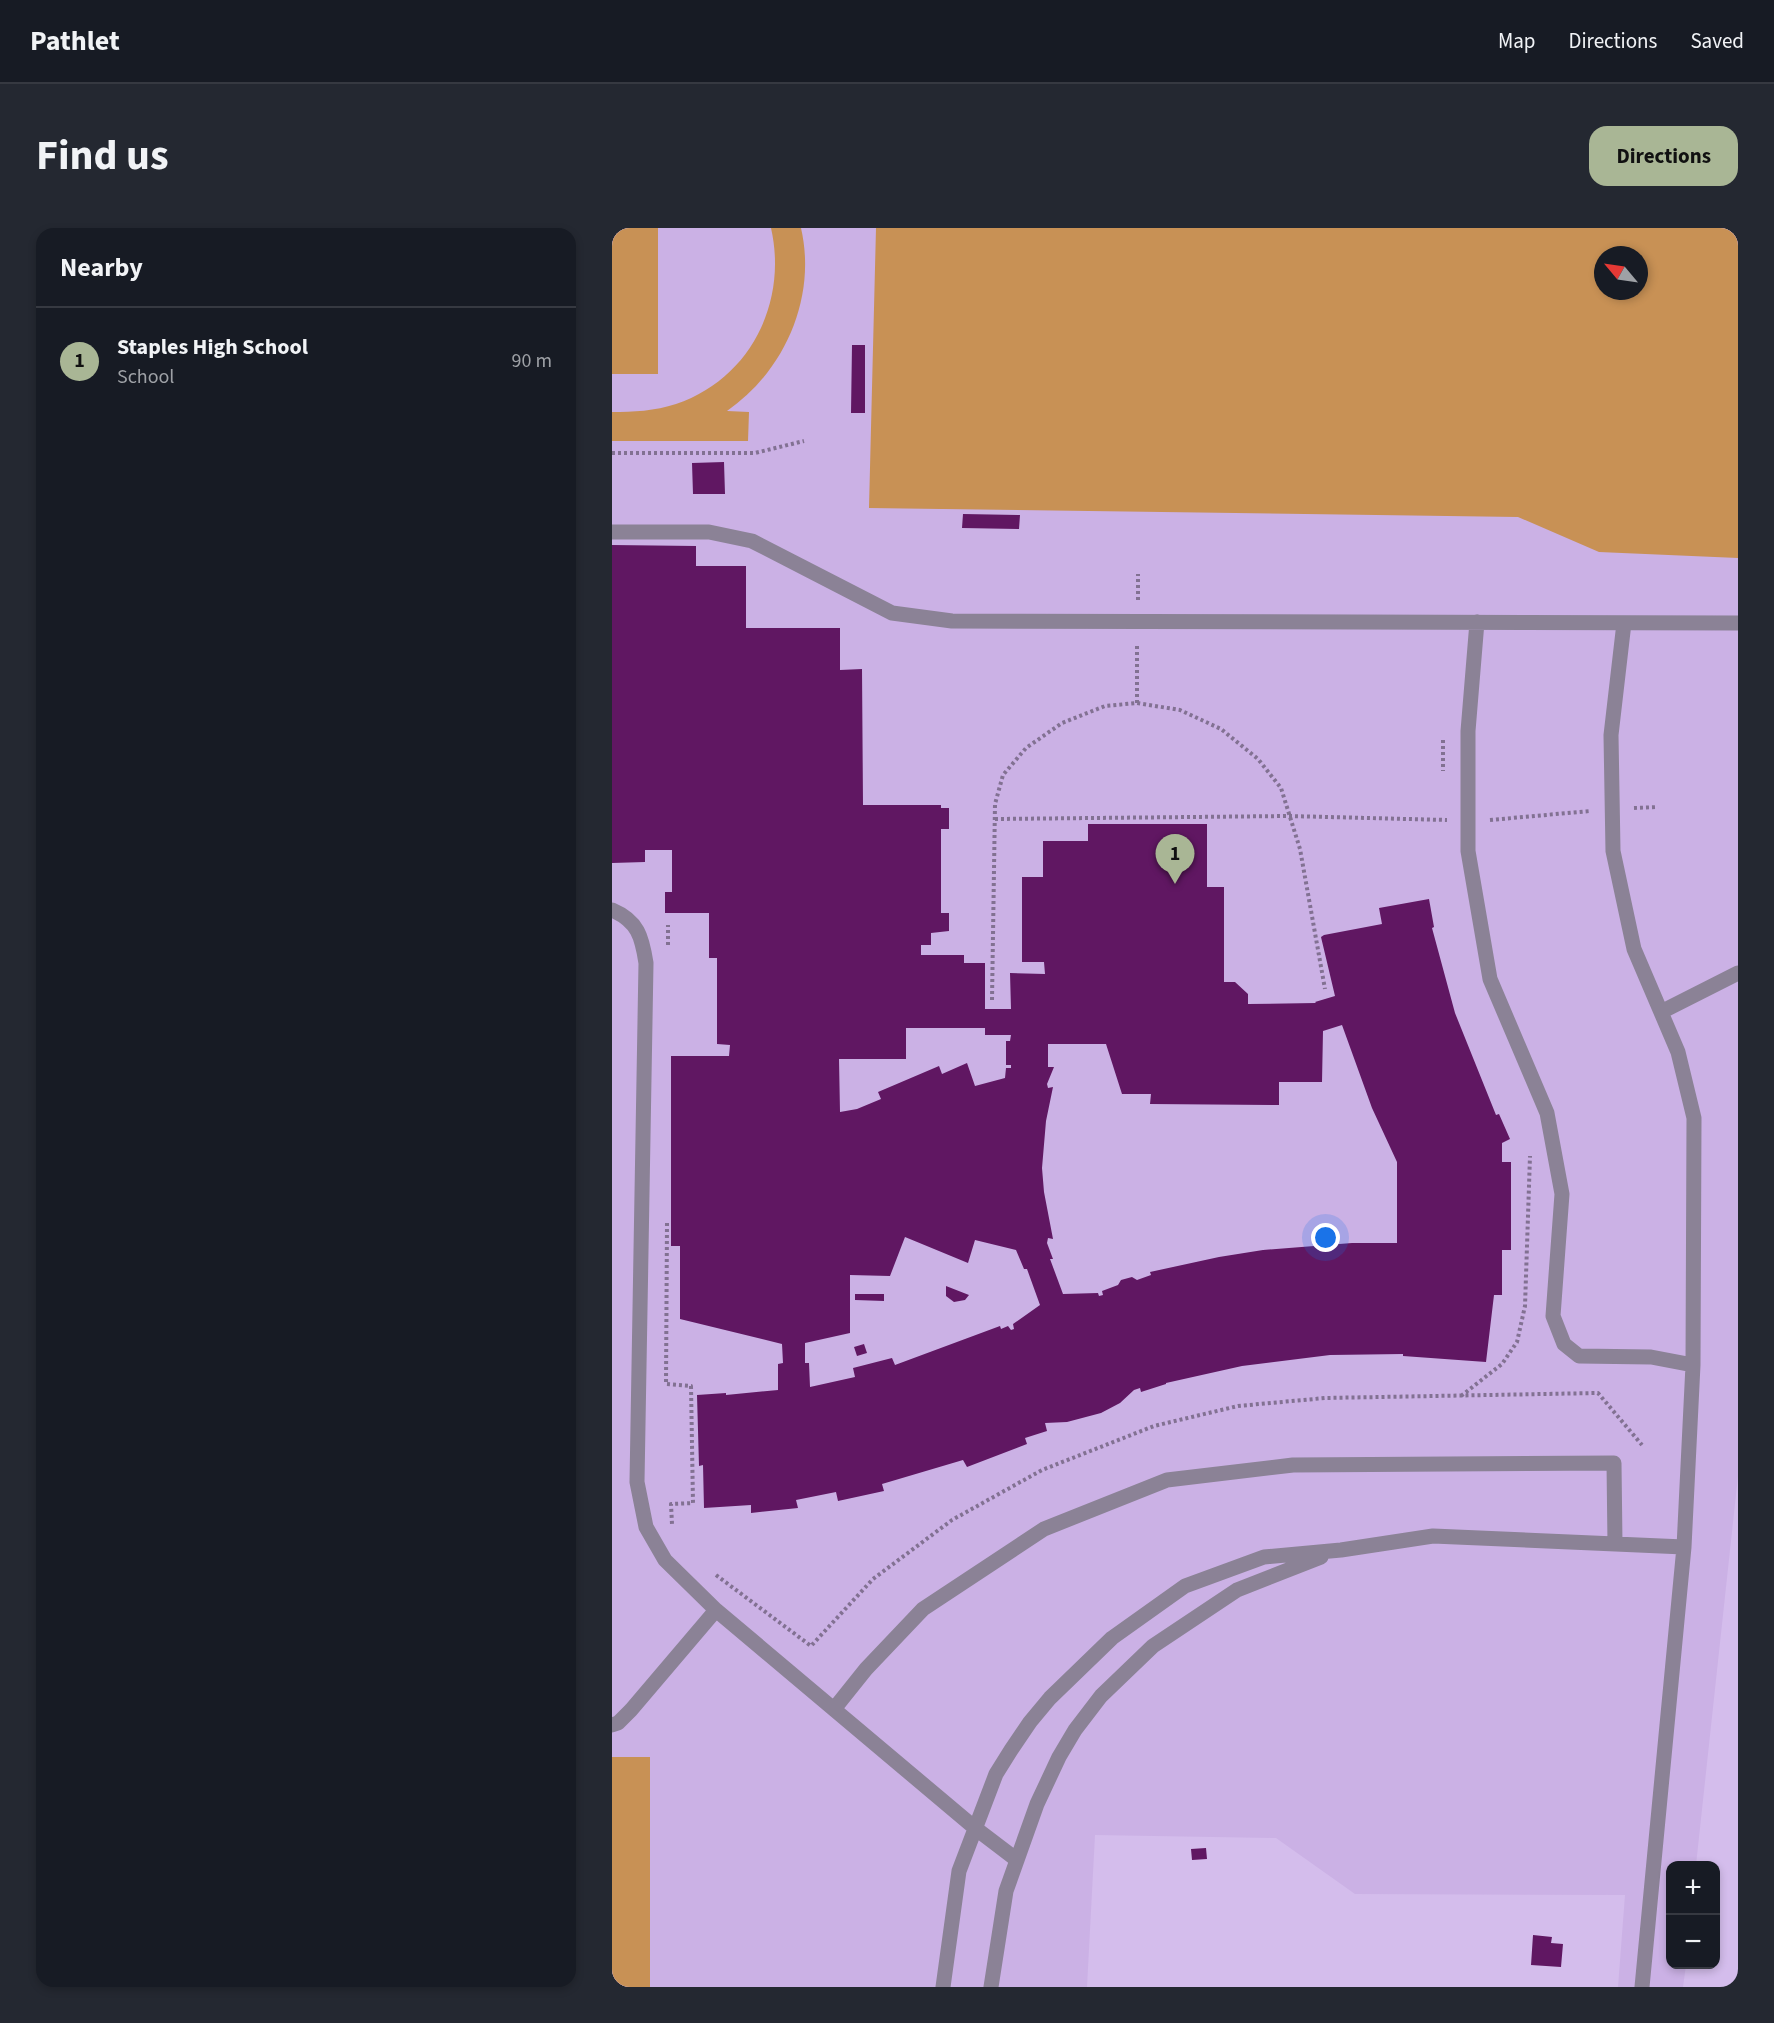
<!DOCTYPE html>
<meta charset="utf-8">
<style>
:root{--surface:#171b24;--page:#242831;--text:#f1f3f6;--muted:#9ea1a6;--line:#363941;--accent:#a9b695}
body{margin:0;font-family:"Source Sans 3",sans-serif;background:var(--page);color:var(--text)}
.controls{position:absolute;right:18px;bottom:18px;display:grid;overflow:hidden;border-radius:12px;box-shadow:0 3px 9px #0003}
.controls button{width:54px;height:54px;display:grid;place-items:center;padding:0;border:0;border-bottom:2px solid var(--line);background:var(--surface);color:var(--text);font:30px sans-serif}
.compass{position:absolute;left:982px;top:18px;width:54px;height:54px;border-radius:50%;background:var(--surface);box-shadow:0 3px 9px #0003;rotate:299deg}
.you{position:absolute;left:714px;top:1010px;width:21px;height:21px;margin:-15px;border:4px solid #fff;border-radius:50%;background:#1a73e8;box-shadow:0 0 0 9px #1a73e833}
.badge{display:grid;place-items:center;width:39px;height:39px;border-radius:50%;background:var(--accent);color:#111;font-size:20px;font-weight:700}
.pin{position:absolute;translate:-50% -50px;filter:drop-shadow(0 2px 3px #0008)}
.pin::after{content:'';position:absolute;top:32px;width:21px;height:18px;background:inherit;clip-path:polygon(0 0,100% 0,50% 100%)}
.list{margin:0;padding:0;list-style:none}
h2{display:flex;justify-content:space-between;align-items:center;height:78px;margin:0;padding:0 24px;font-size:26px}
h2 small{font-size:20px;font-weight:400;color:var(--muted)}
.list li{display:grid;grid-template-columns:39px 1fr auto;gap:18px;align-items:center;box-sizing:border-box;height:108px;padding:0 24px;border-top:2px solid var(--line)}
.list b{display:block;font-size:22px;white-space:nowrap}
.list p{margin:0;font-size:20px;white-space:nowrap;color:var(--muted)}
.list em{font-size:20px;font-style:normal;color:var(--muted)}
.map{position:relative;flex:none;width:1126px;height:1759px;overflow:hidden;border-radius:18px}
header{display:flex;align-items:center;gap:36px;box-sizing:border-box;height:84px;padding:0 30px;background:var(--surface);border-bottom:2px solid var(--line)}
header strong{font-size:28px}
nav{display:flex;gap:33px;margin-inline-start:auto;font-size:21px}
.intro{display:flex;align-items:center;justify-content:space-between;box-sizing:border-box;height:144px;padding:0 36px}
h1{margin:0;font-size:42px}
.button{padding:15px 27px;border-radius:18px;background:var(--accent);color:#111;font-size:21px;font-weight:700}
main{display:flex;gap:36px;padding:0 36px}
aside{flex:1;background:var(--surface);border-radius:18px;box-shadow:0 3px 9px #0003}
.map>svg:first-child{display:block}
.built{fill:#cbb1e5;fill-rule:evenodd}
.green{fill:#c89155;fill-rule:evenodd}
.building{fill:#601762;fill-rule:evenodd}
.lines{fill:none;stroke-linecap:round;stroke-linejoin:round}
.path{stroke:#827192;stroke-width:4;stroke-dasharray:3 3;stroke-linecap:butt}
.minor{stroke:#8b8296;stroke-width:15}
</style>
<header>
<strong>Pathlet</strong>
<nav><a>Map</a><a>Directions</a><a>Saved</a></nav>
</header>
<div class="intro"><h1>Find us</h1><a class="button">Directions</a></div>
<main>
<aside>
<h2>Nearby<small></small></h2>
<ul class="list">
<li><span class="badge">1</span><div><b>Staples High School</b><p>School</p></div><em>90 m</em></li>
</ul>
</aside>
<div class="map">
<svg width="1126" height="1759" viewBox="0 0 1126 1759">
<rect width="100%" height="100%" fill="#d4bdec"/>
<path class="built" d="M0,0H1126V1248L1084,1637L1058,1638V1736L1074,1737L1071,1759H1006L1013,1667L743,1666L664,1610L483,1607L475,1759H0ZM991,27H1027V63H991Z"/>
<path class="green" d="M0,0H46V146H0Z
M159,0H189C205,69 173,143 115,183L137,184L136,213H0V184C21,184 43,183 64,176C138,151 176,75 159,0Z
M264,0H1126V330L987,324L906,289L257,280ZM991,27H1027V63H991Z
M0,1529H38V1759H0Z"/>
<path class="building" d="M240,117H253V185H239Z
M112,234L113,266H81L80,235Z
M351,286L408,287L407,301L350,300Z
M0,317L84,318V338H134V400H228V442L250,441L251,577H329V580H337V601H329V685H337V703L319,705V717H309V727H352V735H373V781H399L398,745L433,746L432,734H410V649H431V613H476V596H595V659H612V754H623L636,766V776L704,775L703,774L723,768L709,709L712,707L770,696L767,680L817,671L822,699L820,700L843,785L884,887L887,886L898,911L890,915V934H899V1022H890V1067H882L874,1134L791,1128V1126L718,1127L630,1138L554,1155V1156L529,1164L528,1160L522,1162L508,1175L489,1185L455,1194L433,1195L435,1203L413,1210L415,1216L355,1239L351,1232L270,1256L272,1263L226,1273L224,1264L184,1272L186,1280L139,1285V1277L92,1280L91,1237L87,1238L85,1167L114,1165V1167L166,1162V1136L171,1135L170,1116L68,1091V1018H59V828H117L118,817L105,816V730H97V685H53V664H60V622H33V634L0,635ZM730,797L760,880L785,934V1015H740L651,1022L607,1029L538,1044L539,1047L525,1052L520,1049L509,1052L506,1057L490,1063L491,1067L487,1068L486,1065L451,1066L438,1031H441L435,1015L436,1010L441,1011L432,964L430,940L434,893L441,859L436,860L435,856L442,839H436V816H494L510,866H539L538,876L667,877V854H710L711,803ZM294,800H373V807H399L398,813H394V837H399V840H394L393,850L363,858L355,835L330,846L327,838L266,864L269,871L245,881L228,884L227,831H294ZM293,1009L356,1035L363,1012L404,1022L412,1041H415L428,1077L401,1096L402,1101L399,1102L396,1098L389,1101L388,1098L283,1137L280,1130L241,1140L243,1149L198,1159L197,1135H193V1115L238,1105V1047L278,1048Z
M334,1058L357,1067L353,1072L342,1074L334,1068Z
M243,1066H272V1073L243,1072Z
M252,1116L255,1125L245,1128L242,1119Z
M594,1620L595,1631L580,1632L579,1621Z
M921,1707L940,1709L939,1715L951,1716L949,1739L919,1737Z"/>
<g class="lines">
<path class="path" d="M0,225H143L192,213
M526,372V346
M525,475V416
M831,512V543
M1022,580L1046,579
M383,591L677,588L835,592
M878,592L978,583
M56,717V697
M380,772L383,576L391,547L414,520L450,495L493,478L525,475L568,482L609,501L646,531L669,560L688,621L713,761
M55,995L54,1156L79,1158L81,1275L59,1276L60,1296
M849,1168L890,1136L905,1114L913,1078L918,928
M104,1347L199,1418L261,1351L340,1292L430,1242L542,1198L626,1178L713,1170L986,1165L1030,1217"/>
<path class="minor" d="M0,304H97L140,313L280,385L340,393L1126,395
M865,394L856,503V623L878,751L935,885L950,966L941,1088L952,1116L967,1128L1039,1129L1081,1137
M0,682C26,693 30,709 34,735L25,1254L34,1299L53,1332L104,1382L363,1600L405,1632
M1049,784L1126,745
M222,1481L254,1441L311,1381L432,1301L555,1252L681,1237L1002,1235L1003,1316
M0,1497L6,1495L19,1482L104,1382
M331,1759L347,1643L384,1546L399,1522L418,1494L438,1470L500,1410L573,1358L652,1329L729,1322L821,1308L1072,1319L1081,1137L1082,890L1066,824L1022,721L1001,623L999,507L1012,395
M379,1759L394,1663L425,1576L447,1529L463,1502L489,1468L541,1418L625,1362L709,1329
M1030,1759L1072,1319"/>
</g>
</svg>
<div class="controls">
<button>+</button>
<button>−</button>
</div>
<svg class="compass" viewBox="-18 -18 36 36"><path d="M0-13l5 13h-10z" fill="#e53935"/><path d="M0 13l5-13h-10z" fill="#9ea1a6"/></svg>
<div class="you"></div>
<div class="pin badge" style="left:563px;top:656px">1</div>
</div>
</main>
